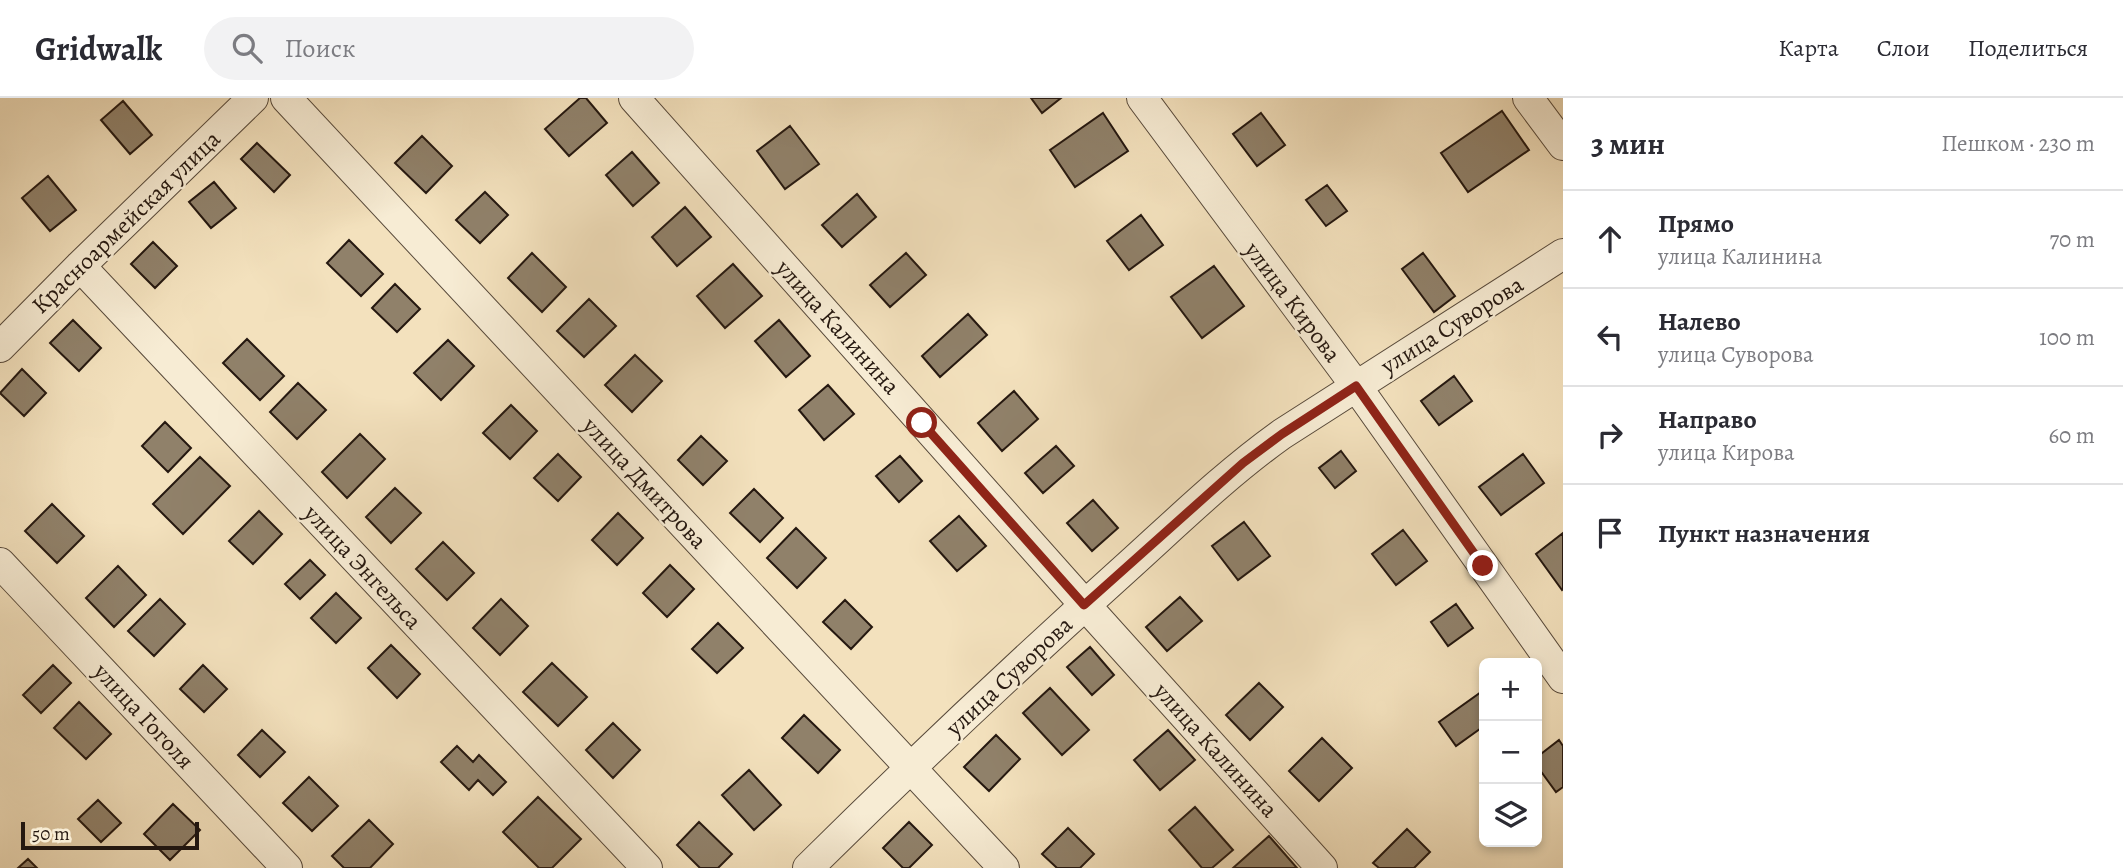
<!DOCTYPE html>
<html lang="ru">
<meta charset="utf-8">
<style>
:root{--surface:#fff;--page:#f2f2f3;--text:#2b2b33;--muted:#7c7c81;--line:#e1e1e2}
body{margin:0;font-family:Alegreya,serif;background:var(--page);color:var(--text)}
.controls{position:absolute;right:21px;bottom:21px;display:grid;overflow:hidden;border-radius:10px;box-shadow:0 4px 10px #0003}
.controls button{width:63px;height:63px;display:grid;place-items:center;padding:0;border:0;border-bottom:2px solid var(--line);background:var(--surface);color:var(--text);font:35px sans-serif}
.scale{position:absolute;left:21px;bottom:18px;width:178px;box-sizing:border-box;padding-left:7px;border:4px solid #251810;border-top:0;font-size:19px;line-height:24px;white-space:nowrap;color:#251810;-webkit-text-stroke:5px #f7ecd4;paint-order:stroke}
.stop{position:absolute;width:21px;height:21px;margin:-16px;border:5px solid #8f2418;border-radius:50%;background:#fff}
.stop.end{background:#8f2418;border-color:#fff;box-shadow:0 2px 7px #0008}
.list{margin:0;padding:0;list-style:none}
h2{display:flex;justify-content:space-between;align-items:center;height:91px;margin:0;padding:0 28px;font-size:30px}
h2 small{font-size:23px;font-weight:400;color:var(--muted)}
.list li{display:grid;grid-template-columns:46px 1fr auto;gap:21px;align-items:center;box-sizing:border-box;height:98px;padding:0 28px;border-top:2px solid var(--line)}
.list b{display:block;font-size:26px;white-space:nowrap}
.list p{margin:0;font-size:23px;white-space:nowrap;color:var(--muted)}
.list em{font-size:23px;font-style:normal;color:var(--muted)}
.icon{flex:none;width:38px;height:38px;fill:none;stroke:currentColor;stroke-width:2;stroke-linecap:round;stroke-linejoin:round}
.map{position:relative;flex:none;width:1563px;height:770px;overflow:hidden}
header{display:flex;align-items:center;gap:42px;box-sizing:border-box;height:98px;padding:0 35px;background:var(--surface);border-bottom:2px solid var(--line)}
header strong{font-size:33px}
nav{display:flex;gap:38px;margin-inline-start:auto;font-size:24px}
.search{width:490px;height:63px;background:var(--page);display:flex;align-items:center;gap:18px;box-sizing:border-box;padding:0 24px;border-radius:38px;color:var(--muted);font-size:26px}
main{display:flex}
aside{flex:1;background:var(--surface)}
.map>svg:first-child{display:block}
.building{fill:#90816a;stroke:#251810;stroke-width:2}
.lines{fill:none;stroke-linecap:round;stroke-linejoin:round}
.minor-casing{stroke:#584a3b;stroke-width:32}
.minor{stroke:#f7ecd4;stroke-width:30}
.route{stroke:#8f2418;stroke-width:9}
.labels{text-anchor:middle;stroke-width:5;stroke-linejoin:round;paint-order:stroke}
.street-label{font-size:24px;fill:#251810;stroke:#f7ecd4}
</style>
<header>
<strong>Gridwalk</strong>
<div class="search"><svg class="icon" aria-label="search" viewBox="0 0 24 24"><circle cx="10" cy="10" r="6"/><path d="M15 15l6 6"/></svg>Поиск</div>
<nav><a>Карта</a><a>Слои</a><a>Поделиться</a></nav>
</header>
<main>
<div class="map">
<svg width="1563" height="770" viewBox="0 0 1563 770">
<rect width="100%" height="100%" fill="#f3e1bd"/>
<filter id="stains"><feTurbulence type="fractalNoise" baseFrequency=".00286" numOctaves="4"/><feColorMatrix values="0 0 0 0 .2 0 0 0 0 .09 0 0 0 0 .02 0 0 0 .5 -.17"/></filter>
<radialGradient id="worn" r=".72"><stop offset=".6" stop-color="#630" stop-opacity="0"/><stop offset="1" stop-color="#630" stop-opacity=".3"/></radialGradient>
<path class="building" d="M580,0H586L607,25L569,58L545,31Z
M1031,0H1061L1042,15Z
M123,3L152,37L130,56L101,22Z
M1502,13L1529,52L1468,94L1441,55Z
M1103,15L1128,53L1075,89L1050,52Z
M1261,15L1285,47L1257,68L1233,36Z
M790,28L819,66L785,91L757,53Z
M422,38L452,68L426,95L395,65Z
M257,45L290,77L274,94L241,61Z
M632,54L659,85L633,108L606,77Z
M48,78L76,112L50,133L22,100Z
M214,84L236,110L211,130L189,104Z
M1327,87L1347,113L1326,128L1306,102Z
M485,94L508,117L480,145L456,122Z
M857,96L876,119L842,149L822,127Z
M685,109L711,139L677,168L652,139Z
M1141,117L1163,147L1129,172L1107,143Z
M349,142L383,176L361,198L327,165Z
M153,144L177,168L155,190L131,166Z
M532,155L566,189L542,214L508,180Z
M906,155L926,177L890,209L870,187Z
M1423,155L1455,198L1434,214L1402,171Z
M733,166L762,198L725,230L697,198Z
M1214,168L1244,208L1202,240L1171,199Z
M395,186L420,211L397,234L372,210Z
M589,201L616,228L584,259L557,233Z
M968,216L987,237L940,279L922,258Z
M73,222L101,250L79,273L50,245Z
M779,222L810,258L786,279L755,243Z
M247,241L284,278L260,302L223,265Z
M448,242L474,268L441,302L414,275Z
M635,257L662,283L632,314L605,287Z
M22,271L46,295L24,318L0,295Z
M1454,278L1472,303L1439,327L1421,303Z
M298,285L326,312L297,341L270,314Z
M828,287L854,316L824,342L799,312Z
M1014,293L1038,321L1002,353L978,325Z
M511,307L537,333L510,361L483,335Z
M165,324L191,350L168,374L142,348Z
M360,336L385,361L347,400L322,374Z
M701,338L727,363L703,387L678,362Z
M1056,348L1074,368L1043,395L1025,375Z
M1341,353L1356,373L1335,390L1319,370Z
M558,356L581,379L558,403L534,380Z
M1523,356L1544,385L1501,417L1479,389Z
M900,358L922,383L899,404L876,378Z
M200,359L230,388L183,436L153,406Z
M395,390L421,415L391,445L366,419Z
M754,391L783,420L760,444L730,415Z
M1093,402L1118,430L1092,453L1067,425Z
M52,406L84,438L57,465L25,433Z
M259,413L282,436L253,466L229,443Z
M618,415L643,440L617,467L592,442Z
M959,418L986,448L957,473L930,443Z
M1244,424L1270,458L1238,482L1212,448Z
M796,430L826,460L797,490L767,460Z
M1403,432L1427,463L1396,487L1372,456Z
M1563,435V491L1562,492L1536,456Z
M443,444L474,475L447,502L416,471Z
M310,462L325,477L300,501L285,486Z
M670,467L694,491L667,519L643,495Z
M118,468L146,497L114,529L86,500Z
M336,495L361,520L336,545L311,520Z
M1180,499L1202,523L1167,553L1146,529Z
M160,501L185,526L154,558L128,533Z
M501,501L528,528L500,557L473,530Z
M845,502L872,529L851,551L823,524Z
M1456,506L1473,530L1448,548L1431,524Z
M718,525L743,550L717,575L692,551Z
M391,547L420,576L397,600L368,570Z
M1090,549L1114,577L1092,597L1067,569Z
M552,565L587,599L558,628L523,594Z
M53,567L71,585L41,615L23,597Z
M203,567L227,591L204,614L180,591Z
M1259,585L1283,609L1250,642L1226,617Z
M1050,590L1089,632L1062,657L1023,615Z
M1484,592V628L1456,648L1439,624Z
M79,604L111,636L86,661L54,630Z
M804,617L840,652L818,675L782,640Z
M613,625L640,652L613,680L586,652Z
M262,632L285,654L260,679L238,657Z
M1168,632L1195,662L1160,692L1134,662Z
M996,637L1020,661L989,693L964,669Z
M1322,640L1352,670L1319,703L1289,673Z
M1559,642L1563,648V689L1556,694L1537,668V659Z
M457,648L473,664L479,657L506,684L493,697L478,682L469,692L441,664Z
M749,672L781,707L754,732L722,697Z
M309,679L338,708L312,733L283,705Z
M538,699L581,741L552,770H539L503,734Z
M98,702L121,725L101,744L78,721Z
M173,706L200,732L170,762L144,736Z
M1195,709L1233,752L1212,770H1202L1169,732Z
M369,722L393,746L370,770H344L332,758Z
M699,724L732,756L718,770H700L677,747Z
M909,724L932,747L909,770H903L883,750Z
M1068,730L1094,756L1080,770H1057L1042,756Z
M1407,731L1430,754L1414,770H1379L1373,765Z
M1269,738L1297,770H1233Z
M28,761L37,770H18Z"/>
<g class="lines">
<defs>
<path id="minor" d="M286,0L1004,770
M634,0L1085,507L1322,770
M1142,0L1356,288L1563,580
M1528,0L1563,47
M80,168L647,770
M0,249L80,168L253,0
M0,465L287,770
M808,770C911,668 1017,568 1125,471C1176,425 1226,376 1282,336L1563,156"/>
</defs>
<use href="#minor" class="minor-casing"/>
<use href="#minor" class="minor"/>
</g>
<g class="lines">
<path class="route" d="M922,325L1084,507L1243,365L1282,336L1356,288L1483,468"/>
</g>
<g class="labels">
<g class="street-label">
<text transform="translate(126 124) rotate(-44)" y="8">Красноармейская улица</text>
<text transform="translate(1293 204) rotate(53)" y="8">улица Кирова</text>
<text transform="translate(1452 227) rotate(-32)" y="8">улица Суворова</text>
<text transform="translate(838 229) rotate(48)" y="8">улица Калинина</text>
<text transform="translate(645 385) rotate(47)" y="8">улица Дмитрова</text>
<text transform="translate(363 469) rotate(47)" y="8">улица Энгельса</text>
<text transform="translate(1009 578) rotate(-43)" y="8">улица Суворова</text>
<text transform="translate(144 618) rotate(47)" y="8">улица Гоголя</text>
<text transform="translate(1216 652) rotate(48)" y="8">улица Калинина</text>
</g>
</g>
<rect width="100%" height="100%" filter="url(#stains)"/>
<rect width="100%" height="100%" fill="url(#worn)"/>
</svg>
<div class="controls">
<button>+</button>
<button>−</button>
<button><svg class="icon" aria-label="layers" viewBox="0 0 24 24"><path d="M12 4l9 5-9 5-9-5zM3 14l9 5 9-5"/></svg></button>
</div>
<div class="scale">50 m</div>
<div class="stop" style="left:922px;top:325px"></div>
<div class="stop end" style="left:1483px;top:468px"></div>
</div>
<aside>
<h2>3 мин<small>Пешком · 230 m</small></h2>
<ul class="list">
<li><svg class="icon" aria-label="ahead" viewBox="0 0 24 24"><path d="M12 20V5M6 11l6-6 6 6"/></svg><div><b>Прямо</b><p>улица Калинина</p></div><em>70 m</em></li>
<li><svg class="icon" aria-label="left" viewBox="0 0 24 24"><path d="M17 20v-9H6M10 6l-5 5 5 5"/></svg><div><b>Налево</b><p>улица Суворова</p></div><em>100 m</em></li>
<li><svg class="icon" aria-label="right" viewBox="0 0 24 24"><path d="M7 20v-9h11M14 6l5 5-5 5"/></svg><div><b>Направо</b><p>улица Кирова</p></div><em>60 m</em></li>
<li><svg class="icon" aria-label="arrive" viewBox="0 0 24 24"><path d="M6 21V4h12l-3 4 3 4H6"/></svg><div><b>Пункт назначения</b></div></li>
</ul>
</aside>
</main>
